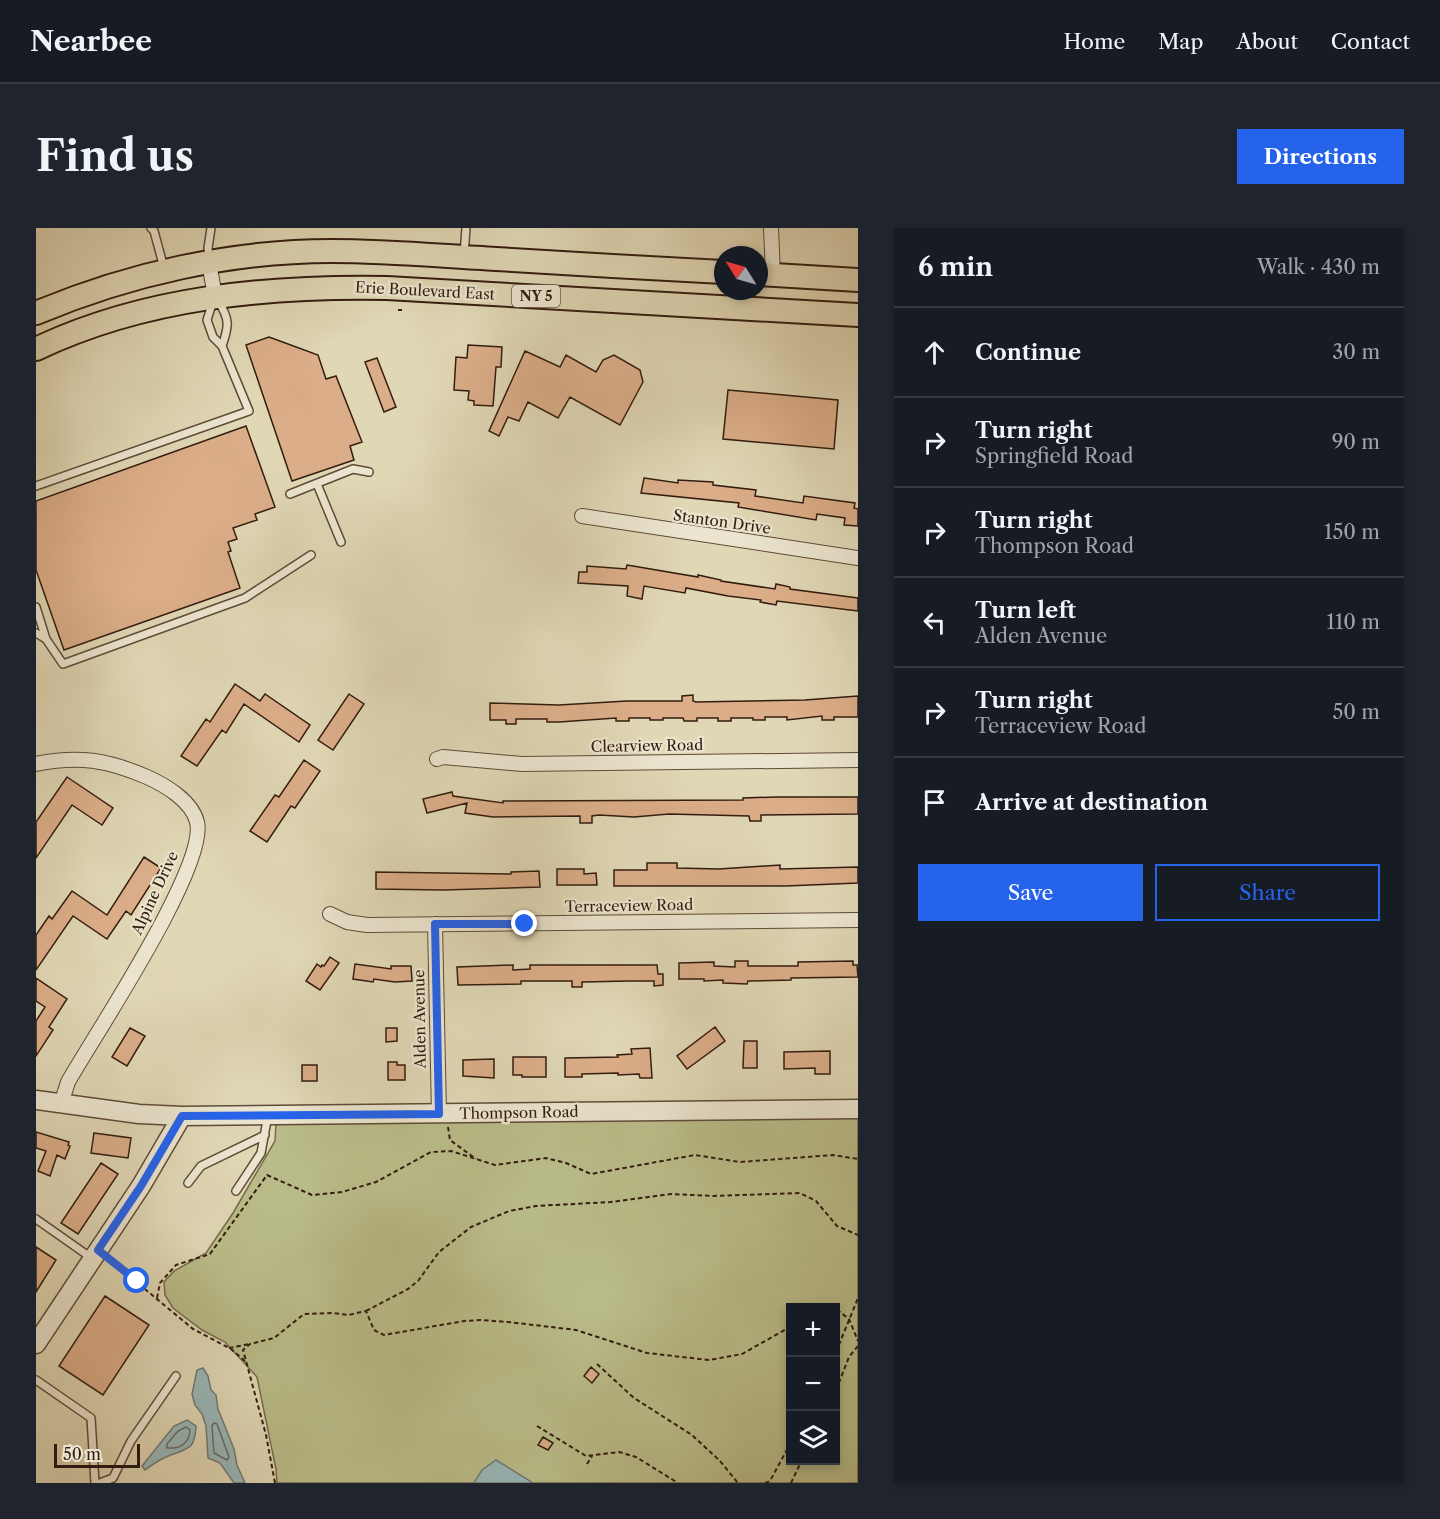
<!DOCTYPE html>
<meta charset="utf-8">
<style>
:root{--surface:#171b24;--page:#20242c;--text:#f1f3f6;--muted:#9ea1a6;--line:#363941;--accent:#2563eb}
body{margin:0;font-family:"Libre Caslon Text",serif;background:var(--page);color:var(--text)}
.controls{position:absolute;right:18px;bottom:18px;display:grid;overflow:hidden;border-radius:0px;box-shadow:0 3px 9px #0003}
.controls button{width:54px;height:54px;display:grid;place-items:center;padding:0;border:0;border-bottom:2px solid var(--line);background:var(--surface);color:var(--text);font:30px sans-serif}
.compass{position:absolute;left:678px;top:18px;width:54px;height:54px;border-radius:50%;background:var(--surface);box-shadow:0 3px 9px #0003;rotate:307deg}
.scale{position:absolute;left:18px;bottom:15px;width:86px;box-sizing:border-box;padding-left:6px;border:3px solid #331c0f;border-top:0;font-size:16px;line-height:21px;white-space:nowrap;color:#331c0f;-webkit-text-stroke:4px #ebe5cf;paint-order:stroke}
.stop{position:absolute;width:18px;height:18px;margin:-14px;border:4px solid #2563eb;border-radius:50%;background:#fff}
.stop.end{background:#2563eb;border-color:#fff;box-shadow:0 2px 6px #0008}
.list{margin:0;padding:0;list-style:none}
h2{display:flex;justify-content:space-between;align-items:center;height:78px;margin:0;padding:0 24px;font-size:26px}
h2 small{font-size:20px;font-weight:400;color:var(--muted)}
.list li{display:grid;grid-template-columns:39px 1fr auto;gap:18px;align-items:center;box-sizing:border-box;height:90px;padding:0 24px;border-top:2px solid var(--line)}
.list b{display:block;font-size:22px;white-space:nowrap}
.list p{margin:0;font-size:20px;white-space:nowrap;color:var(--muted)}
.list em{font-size:20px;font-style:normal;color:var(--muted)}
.actions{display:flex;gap:12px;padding:18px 24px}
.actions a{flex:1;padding:14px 0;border:2px solid var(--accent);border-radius:0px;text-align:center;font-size:21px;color:var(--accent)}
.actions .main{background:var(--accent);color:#fff}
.icon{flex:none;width:33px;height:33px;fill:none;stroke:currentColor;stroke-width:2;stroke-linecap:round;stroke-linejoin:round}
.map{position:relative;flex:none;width:822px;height:1255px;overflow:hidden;border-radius:0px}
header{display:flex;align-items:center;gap:36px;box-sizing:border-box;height:84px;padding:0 30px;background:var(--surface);border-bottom:2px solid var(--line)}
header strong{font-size:28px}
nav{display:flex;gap:33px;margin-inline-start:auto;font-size:21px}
.intro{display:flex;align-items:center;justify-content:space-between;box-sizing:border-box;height:144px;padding:0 36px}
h1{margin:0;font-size:42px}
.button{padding:15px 27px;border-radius:0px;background:var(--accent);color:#fff;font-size:21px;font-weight:700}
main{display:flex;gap:36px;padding:0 36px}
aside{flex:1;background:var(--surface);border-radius:0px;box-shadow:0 3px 9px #0003}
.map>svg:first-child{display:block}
.green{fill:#b9bc89;stroke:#766c4c;stroke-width:1.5;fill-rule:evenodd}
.water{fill:#99b7b9;stroke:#707975;stroke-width:1.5}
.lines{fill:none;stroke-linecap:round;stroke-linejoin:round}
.shore{stroke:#666a64;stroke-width:1.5}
.building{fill:#dbae89;stroke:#331c0f;stroke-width:1.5}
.service-casing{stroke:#5e4b38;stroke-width:10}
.minor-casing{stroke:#5e4b38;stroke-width:16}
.tertiary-casing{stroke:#5e4b38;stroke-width:21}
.primary-casing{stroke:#331c0f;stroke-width:26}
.path{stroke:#331c0f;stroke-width:2;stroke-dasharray:4.5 3;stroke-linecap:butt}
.service{stroke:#ebe5cf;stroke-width:7}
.minor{stroke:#ebe5cf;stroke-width:14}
.tertiary{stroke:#ebe5cf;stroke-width:18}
.primary{stroke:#e0d7b5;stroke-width:22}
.route{stroke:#2563eb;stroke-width:8}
.labels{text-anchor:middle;stroke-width:4.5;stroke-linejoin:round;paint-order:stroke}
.shield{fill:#ebe5cf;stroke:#6a5849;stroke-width:1.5}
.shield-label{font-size:14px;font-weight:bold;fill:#331c0f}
.street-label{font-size:15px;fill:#331c0f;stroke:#ebe5cf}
</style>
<header>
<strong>Nearbee</strong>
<nav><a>Home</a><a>Map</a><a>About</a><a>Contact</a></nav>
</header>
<div class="intro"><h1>Find us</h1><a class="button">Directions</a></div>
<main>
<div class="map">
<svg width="822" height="1255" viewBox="0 0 822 1255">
<rect width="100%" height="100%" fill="#e0d7b5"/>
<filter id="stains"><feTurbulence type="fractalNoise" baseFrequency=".00333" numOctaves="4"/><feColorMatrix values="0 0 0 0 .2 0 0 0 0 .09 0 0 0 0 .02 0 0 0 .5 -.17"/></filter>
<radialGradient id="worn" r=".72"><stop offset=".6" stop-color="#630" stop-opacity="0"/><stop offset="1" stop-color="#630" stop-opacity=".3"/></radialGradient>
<path class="green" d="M822,889V1255H241L240,1241L221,1149L189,1114L166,1102L137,1080L129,1067L128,1054L138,1043L170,1025L197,985L239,913L240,896ZM754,1080H800V1232H754Z"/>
<path class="water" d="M167,1140L172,1148L175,1162L180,1167L182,1181L198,1221L201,1237L209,1255H198L184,1235L172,1230L170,1198L166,1186L159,1177L156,1166L161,1142Z
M151,1192L160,1198C159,1220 154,1220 135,1227C126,1230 117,1236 109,1242L106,1238L138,1198Z
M460,1232L497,1255H438L446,1242Z"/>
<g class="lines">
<path class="shore" d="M178,1195L181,1196L193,1229L191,1232L178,1225L176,1198Z
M150,1199L154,1202C153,1216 144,1221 131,1220V1216L142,1203Z"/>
</g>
<path class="building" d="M233,109L282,127L290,151L300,148L326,214L314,218L318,232L256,253L210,117Z
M432,117L466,119L465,139H460L457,178L438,177V173L432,172L433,163L418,162L420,129L431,130Z
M489,123L524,139L530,127L560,144L567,132L578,127L604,142L607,154L584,197L534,169L522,190L492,174L483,193L472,189L463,208L453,203Z
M341,130L360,179L348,184L329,134Z
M692,162L802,172L798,221L687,211Z
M210,198L239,279L219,286L221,292L197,300L201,311L192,314L195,323L192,324L204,360L28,422L0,342V273Z
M608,250L642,255V252L677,254V257L720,262L719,268L767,275L768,268L819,275L818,280L822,281V298L808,297L809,290L781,286L780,292L702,279L703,275L605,265Z
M591,337L662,349V347L685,352V353L739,361L740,356L754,359V361L822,370V383L741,373L740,377L724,374L725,372L692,368L650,360L649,365L608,358L606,371L591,368L592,358L542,355L543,344H551V338L590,341Z
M199,456L224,473L229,466L274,497L263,514L208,476L190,505L186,502L161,538L145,528L170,491L174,494Z
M313,466L328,476L297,522L282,512Z
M657,467V473L660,474L769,472L822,468V489H798V492H786V488L751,492V489H729V492H717V490H695V493H682V490H661V493H648L647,490H627V492H614V490H593V493H580V490L523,494H511V491H480V496H470V492H454V475L523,477L591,473H646V468Z
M268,532L284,543L259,580L255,578L231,614L214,603L239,567L243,569Z
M31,549L77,580L66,597L36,577L0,630V594Z
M416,564L417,568L467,575V573L707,572V570L740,569H822V586L725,587V593H714L713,588L633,586L598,589L563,587L556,588V595H544V588L457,589L429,585L431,575L391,585L387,571Z
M108,629L125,640L95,687L90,683L71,711L37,688L0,742V707L13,688L16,691L36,663L71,687Z
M611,635H641V640L683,641L744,637V641L822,639V655L750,658H578V642H611Z
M521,641H548V646L560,645L561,657H521Z
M503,643L504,659L408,662L340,661V644L475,646V644Z
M294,729L303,735L284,762L270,753L281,736L285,739L286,737L288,738Z
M699,733H712V738H762V734L817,733V737H821L822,749L755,750V752L712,753L711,756L687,755V752L668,753V751H643V735L678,734V738L699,739Z
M319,736L355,741V738H375L376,753L359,754L338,751L337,754L317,751Z
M477,737V742L494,741V737H621L622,746H627V757L618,758V753H593L546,754V759H536V753H485V756L422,757L421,739Z
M0,750L31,771L13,799L17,802L0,828V793L9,779L0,773Z
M679,799L689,813L651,841L641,828Z
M94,800L109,808L91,838L76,829Z
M350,800H361V813L350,814Z
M708,813H721V840H707Z
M614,820L616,850H604L603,846L582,847V845L546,846V849H529V830L582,829L581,827L596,826L595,821Z
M794,823V846H779V840L748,841V824Z
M477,829H510V849H486V847H477Z
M458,831V850L427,848V832Z
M352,834H361V837H369V852H352Z
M266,837H281V853H266Z
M0,904L33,914L32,917L34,918L29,931L21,927L14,948L2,943L10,923L0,920Z
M58,905L95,910L92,930L55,925Z
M65,935L82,946L42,1006L25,995Z
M0,1019L20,1032L0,1064Z
M69,1068L113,1097L67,1167L23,1138Z
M555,1139L563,1146L556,1155L548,1148Z
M507,1209L517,1215L512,1222L502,1217Z"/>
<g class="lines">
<defs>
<path id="service" d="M115,0L118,3L128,40
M428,27L430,0
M173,30L172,20L175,0
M182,73C194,91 193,98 186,118
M281,256L305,314
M0,258L213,183L186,118L177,109L171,92L177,73
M254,266L317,241L333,244
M0,379L10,411L0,405
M10,411L27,436L209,370L275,327
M152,955L165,938L229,907
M200,963L225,925L232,887
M0,991L57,1031
M0,1152L55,1190L59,1255
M64,1255L77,1250L95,1213L140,1148"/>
<path id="minor" d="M735,0L737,47
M173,35L179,68
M546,288L822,330
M401,531L407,529L486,536L822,532
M0,536C42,527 72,532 111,549C129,557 156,573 161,594C172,638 58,808 32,854L25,876
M294,686L311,694L331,697L822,692
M399,696L403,886"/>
<path id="tertiary" d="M0,872L103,886L146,888L822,881
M0,1116L105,958L146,888"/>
<path id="primary" d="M723,46L822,52
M0,85C93,46 195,23 296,23C351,23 405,28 460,31C536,36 611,40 687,44
M0,121C109,69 232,58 351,60L822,87"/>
</defs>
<use href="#service" class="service-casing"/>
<use href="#minor" class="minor-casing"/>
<use href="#tertiary" class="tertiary-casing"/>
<use href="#primary" class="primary-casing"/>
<path class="path" d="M362,82H366
M412,899L414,912L440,931
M74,1032L157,1101L195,1121L210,1134
M121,1070L124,1055L140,1037L174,1026L231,947L276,967L306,964L340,954L395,924L415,923L459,937L510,930L530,935L555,946L659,927L704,934L797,927L822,931
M330,1083L372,1061L382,1053L403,1024L435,999L473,983L500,978L575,974L635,966L677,968L764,965L780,973L801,998L822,1007
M800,1085L804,1084L813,1091L822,1113
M193,1120L214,1116
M800,1124L822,1070
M561,1136L598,1170L656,1207L684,1233L702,1255
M800,1162L813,1129L822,1118
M501,1198L550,1228L583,1224L600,1229L642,1255
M551,1236L556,1228
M239,1255L230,1207L207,1122L214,1116L238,1110L268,1086L297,1085L312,1087L330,1083L338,1102L348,1107L428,1093L444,1092L472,1094L540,1102L611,1125L673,1132L706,1126L754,1099
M729,1255L734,1253L754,1216
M755,1255L766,1232"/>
<use href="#service" class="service"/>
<use href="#minor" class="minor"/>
<use href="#tertiary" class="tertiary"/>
<use href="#primary" class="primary"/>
</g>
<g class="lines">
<path class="route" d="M101,1053L62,1022L105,958L146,888L403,886L399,696H489"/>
</g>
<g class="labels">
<rect class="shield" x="476" y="57" width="48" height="22" rx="4.5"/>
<g class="shield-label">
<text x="500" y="73">NY 5</text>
</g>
<g class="street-label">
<text transform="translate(389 63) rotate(3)" y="5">Erie Boulevard East</text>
<text transform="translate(686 294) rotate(8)" y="5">Stanton Drive</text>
<text transform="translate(611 518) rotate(-1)" y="5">Clearview Road</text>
<text transform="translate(119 665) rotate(-65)" y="5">Alpine Drive</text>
<text transform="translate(593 678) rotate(-1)" y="5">Terraceview Road</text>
<text transform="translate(384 791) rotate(-91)" y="5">Alden Avenue</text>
<text transform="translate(483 885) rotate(-1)" y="5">Thompson Road</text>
</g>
</g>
<rect width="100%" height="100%" filter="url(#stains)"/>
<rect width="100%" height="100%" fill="url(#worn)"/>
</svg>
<div class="controls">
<button>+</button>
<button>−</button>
<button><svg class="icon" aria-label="layers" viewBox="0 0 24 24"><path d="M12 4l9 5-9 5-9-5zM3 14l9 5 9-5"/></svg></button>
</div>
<svg class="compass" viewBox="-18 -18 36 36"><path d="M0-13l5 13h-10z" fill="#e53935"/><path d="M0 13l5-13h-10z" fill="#9ea1a6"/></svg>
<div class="scale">50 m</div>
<div class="stop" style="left:101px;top:1053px"></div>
<div class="stop end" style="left:489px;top:696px"></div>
</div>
<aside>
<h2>6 min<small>Walk · 430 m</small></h2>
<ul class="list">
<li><svg class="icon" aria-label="ahead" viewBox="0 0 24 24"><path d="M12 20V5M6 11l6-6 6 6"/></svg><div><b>Continue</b></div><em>30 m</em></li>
<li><svg class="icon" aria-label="right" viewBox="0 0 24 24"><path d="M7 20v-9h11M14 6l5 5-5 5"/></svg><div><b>Turn right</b><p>Springfield Road</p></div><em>90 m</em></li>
<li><svg class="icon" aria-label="right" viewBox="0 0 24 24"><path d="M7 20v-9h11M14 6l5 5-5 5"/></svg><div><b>Turn right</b><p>Thompson Road</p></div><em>150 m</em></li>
<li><svg class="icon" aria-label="left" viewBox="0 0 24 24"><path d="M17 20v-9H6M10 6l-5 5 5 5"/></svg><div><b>Turn left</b><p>Alden Avenue</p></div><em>110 m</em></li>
<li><svg class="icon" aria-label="right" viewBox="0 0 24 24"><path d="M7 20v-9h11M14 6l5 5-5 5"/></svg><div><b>Turn right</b><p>Terraceview Road</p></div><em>50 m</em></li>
<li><svg class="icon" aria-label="arrive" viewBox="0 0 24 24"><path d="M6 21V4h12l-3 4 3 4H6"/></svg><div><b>Arrive at destination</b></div></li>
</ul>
<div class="actions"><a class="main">Save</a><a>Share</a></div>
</aside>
</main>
